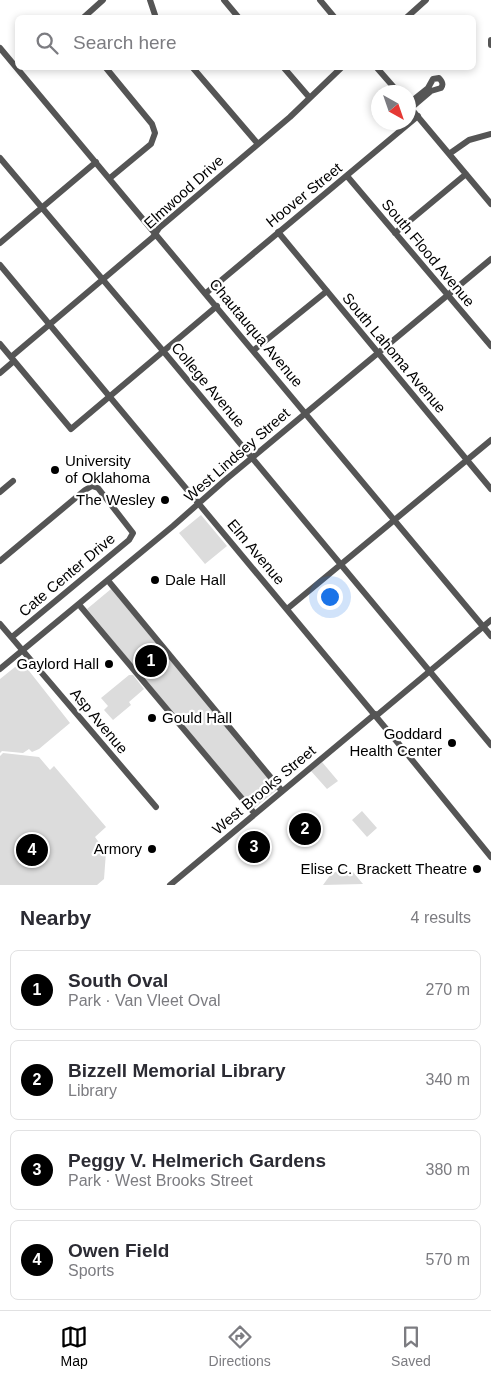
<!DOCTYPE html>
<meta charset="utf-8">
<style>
:root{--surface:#fff;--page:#f7f7f7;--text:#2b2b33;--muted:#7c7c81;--line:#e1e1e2;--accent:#000}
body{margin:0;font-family:Arial,sans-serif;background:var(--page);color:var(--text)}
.compass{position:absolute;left:371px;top:85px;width:45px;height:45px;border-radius:50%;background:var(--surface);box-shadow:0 2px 8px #0003;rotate:140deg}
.you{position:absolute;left:329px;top:596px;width:18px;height:18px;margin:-12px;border:4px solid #fff;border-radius:50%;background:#1a73e8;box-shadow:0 0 0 8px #1a73e833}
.badge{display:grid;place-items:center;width:32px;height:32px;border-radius:50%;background:var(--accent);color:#fff;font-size:16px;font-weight:700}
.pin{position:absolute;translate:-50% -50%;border:2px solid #fff;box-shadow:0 1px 5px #0006}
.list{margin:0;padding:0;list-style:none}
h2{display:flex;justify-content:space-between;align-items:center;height:65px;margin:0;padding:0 20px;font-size:21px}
h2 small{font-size:16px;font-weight:400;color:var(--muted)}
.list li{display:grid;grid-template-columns:32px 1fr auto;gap:15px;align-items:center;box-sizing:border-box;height:80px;margin:0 10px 10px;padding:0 10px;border:1px solid var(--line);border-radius:8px}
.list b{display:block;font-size:19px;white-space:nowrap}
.list p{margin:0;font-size:16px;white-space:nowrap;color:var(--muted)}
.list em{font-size:16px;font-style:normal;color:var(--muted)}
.icon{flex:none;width:28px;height:28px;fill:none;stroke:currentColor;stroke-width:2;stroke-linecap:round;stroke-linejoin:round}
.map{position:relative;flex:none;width:491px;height:885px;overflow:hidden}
.search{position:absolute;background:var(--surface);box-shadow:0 2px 8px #0003;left:15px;right:15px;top:15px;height:55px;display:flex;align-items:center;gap:12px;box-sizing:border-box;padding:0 18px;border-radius:8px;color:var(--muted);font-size:19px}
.sheet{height:425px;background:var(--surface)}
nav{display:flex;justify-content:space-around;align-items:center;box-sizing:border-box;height:70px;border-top:1px solid var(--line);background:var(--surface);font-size:14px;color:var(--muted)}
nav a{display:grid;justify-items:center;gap:2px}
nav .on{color:var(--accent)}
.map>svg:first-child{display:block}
.green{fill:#dcdcdc}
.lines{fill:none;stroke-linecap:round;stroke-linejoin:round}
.minor{stroke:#555;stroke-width:6}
.poi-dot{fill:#000;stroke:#fff;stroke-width:2}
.labels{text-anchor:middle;stroke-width:4.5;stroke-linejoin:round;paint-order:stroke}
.street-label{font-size:15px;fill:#000;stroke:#fff}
.poi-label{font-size:15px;fill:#000;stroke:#fff;text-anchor:end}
</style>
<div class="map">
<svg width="491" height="885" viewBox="0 0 491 885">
<rect width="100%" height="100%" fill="#fff"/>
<path class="green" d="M201,515L227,546L205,564L179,533Z
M111,589L278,789L253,809L87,609Z
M15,667H26L70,723L39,749L32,752L29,749L23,753L2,751L0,753V679Z
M129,675H133L144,689L129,702L131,705L113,720L104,710L108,706L101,698Z
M3,753L39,757L50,770L54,766L106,827L95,837L106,852L104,879L97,885H0V756Z
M322,762L338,781L327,789L311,771Z
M362,811L377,828L367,837L352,820Z
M260,832L268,846L251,861L240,848Z
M342,869L353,872L363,884L323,885L331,874Z"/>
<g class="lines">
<path class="minor" d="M150,0L156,18
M224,0L239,18
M320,0L335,18
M83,18L103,0
M406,18L426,0
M491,40V45
M0,48L491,636
M106,68L152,124L155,133L151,144L110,178
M193,68L258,144
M284,68L309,97
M377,68L398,92
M408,104L428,88L433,79L439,78C442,81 444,84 441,88L431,91L411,108
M408,105L491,204
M449,154L469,140L491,134
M0,158L164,352L491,745
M347,176L491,346
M278,232L491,489
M395,233L466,174
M0,243L96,162
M0,265L408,755L491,857
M206,293L418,116
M0,344L71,429L217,306
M254,350L327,291
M11,357L153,237L159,228L290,117L341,68
M0,373L14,361
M0,492L13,481
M0,561L85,490L92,486L98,488L133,533L129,540L12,637
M110,583L282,791
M81,607L255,814
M287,609L491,440
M0,624L156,807
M0,669L173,526L224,481L491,259
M376,716L491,620
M170,885L375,714"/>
</g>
<g class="poi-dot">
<circle cx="55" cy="470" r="5"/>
<circle cx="165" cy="500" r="5"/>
<circle cx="155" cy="580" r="5"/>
<circle cx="109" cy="664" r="5"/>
<circle cx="152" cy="718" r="5"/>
<circle cx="452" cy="743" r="5"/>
<circle cx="152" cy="849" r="5"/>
<circle cx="477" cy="869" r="5"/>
</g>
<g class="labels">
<g class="street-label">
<text transform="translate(184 192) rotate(-42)" y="5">Elmwood Drive</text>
<text transform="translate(304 195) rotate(-39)" y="5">Hoover Street</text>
<text transform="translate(428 253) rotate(50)" y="5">South Flood Avenue</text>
<text transform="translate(256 333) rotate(50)" y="5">Chautauqua Avenue</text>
<text transform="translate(394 353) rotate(50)" y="5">South Lahoma Avenue</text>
<text transform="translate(208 385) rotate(50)" y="5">College Avenue</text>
<text transform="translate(237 455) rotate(-41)" y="5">West Lindsey Street</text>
<text transform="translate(256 552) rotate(50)" y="5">Elm Avenue</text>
<text transform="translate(67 575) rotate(-40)" y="5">Cate Center Drive</text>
<text transform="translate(99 721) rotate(50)" y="5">Asp Avenue</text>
<text transform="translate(264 790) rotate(-40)" y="5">West Brooks Street</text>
</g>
<g class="poi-label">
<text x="65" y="466" text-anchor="start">University<tspan x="65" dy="17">of Oklahoma</tspan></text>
<text x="155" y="505">The Wesley</text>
<text x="165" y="585" text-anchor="start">Dale Hall</text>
<text x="99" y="669">Gaylord Hall</text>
<text x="162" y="723" text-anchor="start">Gould Hall</text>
<text x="442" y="739">Goddard<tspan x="442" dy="17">Health Center</tspan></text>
<text x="142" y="854">Armory</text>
<text x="467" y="874">Elise C. Brackett Theatre</text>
</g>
</g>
</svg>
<svg class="compass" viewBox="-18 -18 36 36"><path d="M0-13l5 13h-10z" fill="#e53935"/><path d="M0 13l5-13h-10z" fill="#7c7c81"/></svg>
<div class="you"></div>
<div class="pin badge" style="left:151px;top:661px">1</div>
<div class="pin badge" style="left:305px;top:829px">2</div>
<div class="pin badge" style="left:254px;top:847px">3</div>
<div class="pin badge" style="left:32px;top:850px">4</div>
<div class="search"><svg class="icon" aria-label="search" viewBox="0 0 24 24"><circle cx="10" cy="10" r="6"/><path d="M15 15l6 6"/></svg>Search here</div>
</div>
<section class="sheet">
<h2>Nearby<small>4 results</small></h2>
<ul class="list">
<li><span class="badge">1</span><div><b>South Oval</b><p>Park · Van Vleet Oval</p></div><em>270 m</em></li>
<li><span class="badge">2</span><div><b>Bizzell Memorial Library</b><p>Library</p></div><em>340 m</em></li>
<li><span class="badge">3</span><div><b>Peggy V. Helmerich Gardens</b><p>Park · West Brooks Street</p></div><em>380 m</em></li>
<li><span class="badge">4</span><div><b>Owen Field</b><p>Sports</p></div><em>570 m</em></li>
</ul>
</section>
<nav>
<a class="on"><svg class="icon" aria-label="map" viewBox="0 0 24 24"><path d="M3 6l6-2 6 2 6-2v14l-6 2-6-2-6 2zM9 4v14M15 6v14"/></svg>Map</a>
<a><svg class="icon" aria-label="directions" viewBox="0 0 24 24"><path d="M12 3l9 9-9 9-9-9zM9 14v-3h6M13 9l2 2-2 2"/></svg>Directions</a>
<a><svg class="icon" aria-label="saved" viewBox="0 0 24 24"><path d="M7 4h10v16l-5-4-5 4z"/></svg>Saved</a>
</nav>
